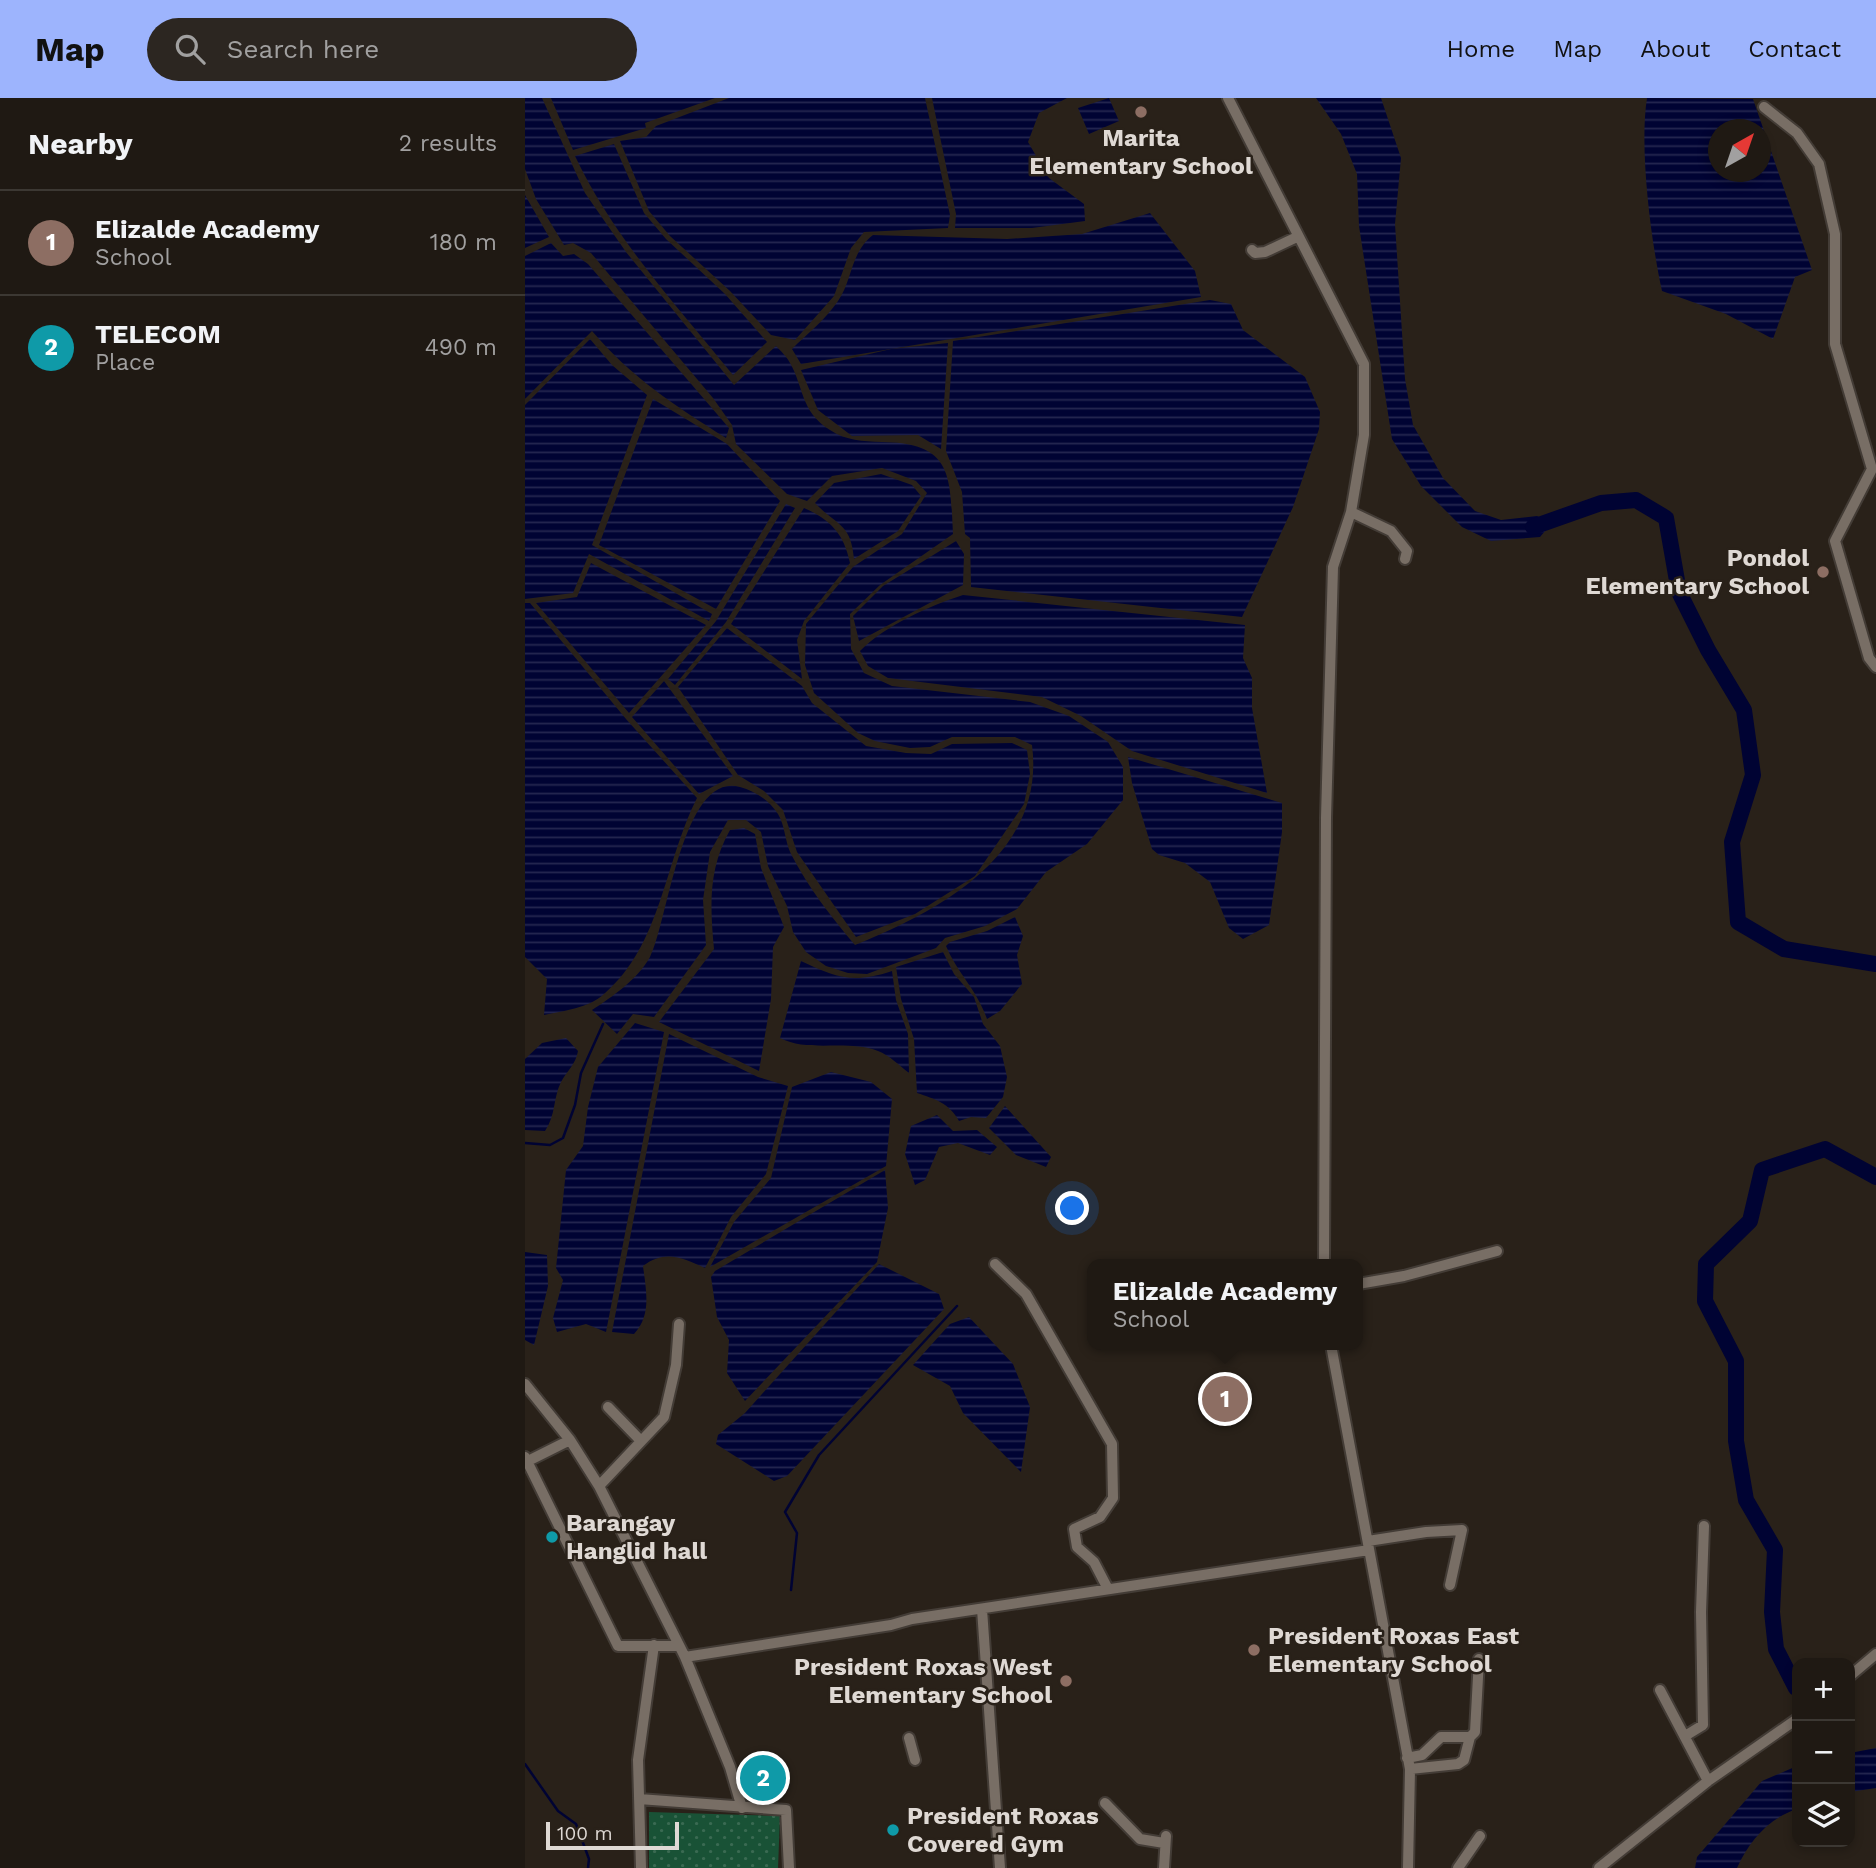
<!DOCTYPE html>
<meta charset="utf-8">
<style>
:root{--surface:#1f1913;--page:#2c2621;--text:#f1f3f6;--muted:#a1a0a0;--line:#3c3833;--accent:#9db4fd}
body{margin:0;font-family:"Work Sans",sans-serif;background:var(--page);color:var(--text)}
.controls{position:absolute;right:21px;bottom:21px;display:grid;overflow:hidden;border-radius:14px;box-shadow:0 4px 10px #0003}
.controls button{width:63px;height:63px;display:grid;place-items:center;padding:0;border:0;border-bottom:2px solid var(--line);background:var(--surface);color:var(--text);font:35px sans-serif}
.compass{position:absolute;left:1183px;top:21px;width:63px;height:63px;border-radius:50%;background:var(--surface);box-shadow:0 4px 10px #0003;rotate:40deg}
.scale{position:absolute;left:21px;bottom:18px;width:133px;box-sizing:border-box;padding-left:7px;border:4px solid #dfd9d4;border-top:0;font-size:19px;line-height:24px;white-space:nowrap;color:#dfd9d4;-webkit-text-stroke:5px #292119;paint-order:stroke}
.you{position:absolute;left:548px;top:1111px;width:24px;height:24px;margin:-18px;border:5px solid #fff;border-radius:50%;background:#1a73e8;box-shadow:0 0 0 10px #1a73e833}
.badge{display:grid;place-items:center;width:46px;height:46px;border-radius:50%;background:var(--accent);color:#fff;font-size:23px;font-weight:700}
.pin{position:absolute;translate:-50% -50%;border:4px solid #fff;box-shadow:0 2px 7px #0006}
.popup{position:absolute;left:562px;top:1161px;width:276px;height:91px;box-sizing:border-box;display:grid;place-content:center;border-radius:14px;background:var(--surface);filter:drop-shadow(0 2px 5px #0005);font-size:23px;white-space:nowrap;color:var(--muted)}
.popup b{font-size:26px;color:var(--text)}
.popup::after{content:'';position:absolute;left:50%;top:100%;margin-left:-14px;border:14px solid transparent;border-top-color:var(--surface)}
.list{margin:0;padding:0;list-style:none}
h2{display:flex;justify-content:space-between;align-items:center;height:91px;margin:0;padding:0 28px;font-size:30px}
h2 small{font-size:23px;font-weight:400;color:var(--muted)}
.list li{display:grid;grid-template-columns:46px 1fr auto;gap:21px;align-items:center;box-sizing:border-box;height:105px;padding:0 28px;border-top:2px solid var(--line)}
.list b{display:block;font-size:26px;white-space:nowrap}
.list p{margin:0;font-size:23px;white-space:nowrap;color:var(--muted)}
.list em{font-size:23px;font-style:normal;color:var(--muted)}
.icon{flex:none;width:38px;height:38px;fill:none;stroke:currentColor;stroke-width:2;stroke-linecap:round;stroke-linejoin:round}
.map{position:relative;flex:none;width:1351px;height:1770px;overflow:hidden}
header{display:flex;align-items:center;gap:42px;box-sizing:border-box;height:98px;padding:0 35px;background:var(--accent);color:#111}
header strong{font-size:33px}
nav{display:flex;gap:38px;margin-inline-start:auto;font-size:24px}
.search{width:490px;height:63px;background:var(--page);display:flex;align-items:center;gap:18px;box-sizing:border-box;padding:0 24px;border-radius:38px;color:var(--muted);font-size:26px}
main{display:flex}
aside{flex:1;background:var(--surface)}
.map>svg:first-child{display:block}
.park{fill:url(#park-dots)}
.water{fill:url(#water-rules);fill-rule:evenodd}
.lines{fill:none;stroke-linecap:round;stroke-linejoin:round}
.stream{stroke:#000333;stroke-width:2.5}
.river{stroke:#000333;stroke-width:16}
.street-casing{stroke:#433c36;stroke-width:14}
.street{stroke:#786e65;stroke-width:10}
.education-dot{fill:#8d6e63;stroke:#292119;stroke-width:2.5}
.culture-dot{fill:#0f9aa8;stroke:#292119;stroke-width:2.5}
.labels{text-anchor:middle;stroke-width:5;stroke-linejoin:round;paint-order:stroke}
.poi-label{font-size:24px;font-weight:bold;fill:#dfd9d4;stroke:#292119;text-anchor:start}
</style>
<header>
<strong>Map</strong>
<div class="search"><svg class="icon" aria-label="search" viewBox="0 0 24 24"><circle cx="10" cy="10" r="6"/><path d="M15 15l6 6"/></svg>Search here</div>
<nav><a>Home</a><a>Map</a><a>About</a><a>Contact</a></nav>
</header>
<main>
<aside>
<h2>Nearby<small>2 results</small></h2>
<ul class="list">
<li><span class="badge" style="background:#8d6e63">1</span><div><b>Elizalde Academy</b><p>School</p></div><em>180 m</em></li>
<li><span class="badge" style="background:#0f9aa8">2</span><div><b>TELECOM</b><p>Place</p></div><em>490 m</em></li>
</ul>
</aside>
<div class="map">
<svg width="1351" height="1770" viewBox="0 0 1351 1770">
<defs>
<pattern id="park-dots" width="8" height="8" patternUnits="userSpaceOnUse" patternTransform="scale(1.75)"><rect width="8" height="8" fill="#195236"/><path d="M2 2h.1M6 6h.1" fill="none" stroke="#3a6a52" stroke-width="1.8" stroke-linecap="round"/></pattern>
<pattern id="water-rules" width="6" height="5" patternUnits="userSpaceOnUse" patternTransform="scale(1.75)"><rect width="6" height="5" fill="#000333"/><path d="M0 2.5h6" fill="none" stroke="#252750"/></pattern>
</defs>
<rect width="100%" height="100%" fill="#292119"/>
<path class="park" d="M124,1714L255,1718L253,1770H124Z"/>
<path class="water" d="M0,0H17L60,95L101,154L209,287L251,248C256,253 262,259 265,265C279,289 275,313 305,332C322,343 337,343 357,344C427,345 425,376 428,436L355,487L325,516L326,551L339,575L367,588L505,604L544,618L583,644L598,669V702L562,746L521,774L492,811L460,828L420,840L411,850L342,876L323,875L301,868L281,854L268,834L262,808L243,768L236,734L221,722H203L185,754L178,802L181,847L129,919L108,916L92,936L67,912C87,899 113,881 125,859C143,825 157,673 215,689C230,693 244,702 253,716C260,727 260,744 266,756C283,789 306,819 330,847C417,812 521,755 507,647L490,639H427L405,649L385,650L350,643L333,635L289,595L280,567L281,526L328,469L377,436L402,395L391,383L357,370L307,378L282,403L262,396L211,346L207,327L188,300L66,155L48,145L39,147L11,101L0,71Z
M26,0H190L120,25L121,30L48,52Z
M204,0H400L425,117L423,130L339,134L326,150L309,198L270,242L246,237L205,193L145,138L124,113L95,43L121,39L131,28Z
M407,0H542L514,15L503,44L524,80L559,106L560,123L507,130H430L431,116Z
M584,0L594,23L564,36L553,10Z
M791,0H856L876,60L870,126L880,281L888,327L918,380L950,413L976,422L1012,418L1027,425L1015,439L966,443L937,429L896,388L867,341L834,128L832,76L816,36Z
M1122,0L1228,1L1287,172L1270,179L1248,241L1201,216L1137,193C1126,143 1114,51 1122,0ZM1194,32H1236V74H1194Z
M89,46L119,115L141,141L200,196L242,244L208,277C152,208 88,139 50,58Z
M0,97L24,139L0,150Z
M625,115L670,173L676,199L276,266L267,251C282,236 301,221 313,203C328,181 325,155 348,137L482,141L557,136Z
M26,145L38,158L49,156L63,166L204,330L201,340C149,307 107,280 67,233L0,301V158Z
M685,202L706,206L718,232L780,279L795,314L794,331L768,409L717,519L446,489L445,440L440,436L437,394L421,353L428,243Z
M65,241L87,267L122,297L67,447L187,516L184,523L64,456L48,495L0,501V307Z
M423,245L416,351L393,337L327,338L293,312L276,272L366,251Z
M128,301L202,346L255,403L191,511L74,447Z
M356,376L387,387L396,398L373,433L329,461C326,425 312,428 290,405L309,385Z
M261,406L270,410L201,524L150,587L143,581L191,523Z
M279,410C306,422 319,436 325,465L279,523L272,542L277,581L206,526Z
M431,443L439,456L438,487L334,543L328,518L358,488Z
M66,465L181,527L104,615L11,505L52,499Z
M438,497L720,527L718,560L727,580V610L742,695L607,653L556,618L517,599L363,580L343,568L335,553C361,527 404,508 438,497Z
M0,505H5L101,621L172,700C139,765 137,846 79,896C64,910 38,913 19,917L22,881L0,859Z
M202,530L277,588L287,605L341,648L381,655L406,656L427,646L487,645L502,652L505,676L499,706L450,778L390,816L331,839L272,754L258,712L239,693L213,677L153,589Z
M139,583L208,678L174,696L107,619Z
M603,659L757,705V734L744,827L718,841L704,830L685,784L660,765L634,757L627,751L607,685Z
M219,730L230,736L236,770L259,829L248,849L246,901L234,973L134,924L189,851C185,808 183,771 205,732Z
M490,819L498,838L492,857L497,886L475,913L462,921C452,892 433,876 421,848L425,844L462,833Z
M418,854L429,876L449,899L458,926L475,948L482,979L478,999L461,1020L446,1019L434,1023C424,1005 410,1001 392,995L389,941L376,901L371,869Z
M276,863C312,880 328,886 367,873L371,902L383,936L384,975C375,968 364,957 353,953C321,941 284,955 255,940Z
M110,925L139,934L81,1234L61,1226L32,1234L28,1220L38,1182L31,1170L41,1072L58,1048L63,1009L73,969Z
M144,936L233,979L263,988L241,1076L206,1119L180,1170C158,1160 140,1151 118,1168C121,1192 127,1217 109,1236L87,1234Z
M41,940L53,953C51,966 42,973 36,984C28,1000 31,1017 20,1033L0,1032V961L17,945Z
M306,974L346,984L367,1001L361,1068L185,1169L209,1124L246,1080L267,989Z
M480,1008L526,1059L521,1069L491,1057L464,1030Z
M412,1017L428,1033L452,1032L472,1049L465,1057L433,1045L414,1049L400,1082L390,1087L380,1056L386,1028Z
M360,1072L363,1110L352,1164L220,1303L202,1275L204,1242L192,1219L186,1179L190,1173Z
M0,1154L22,1157L23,1188L9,1247L0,1242Z
M354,1166L414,1196L419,1211L262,1378L249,1383L191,1346L193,1337L220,1315Z
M444,1219L488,1266L505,1309L496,1374L438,1315L425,1288L388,1267L425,1226Z
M1351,1650V1690L1325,1694V1655Z
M1272,1668V1711C1244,1720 1224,1743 1212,1770H1170L1172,1759L1237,1683Z"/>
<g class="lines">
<path class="stream" d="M0,1045L25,1047L38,1040L50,1007L56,975L78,926
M266,1492L272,1435L260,1414L294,1357L432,1208
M0,1666L33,1713L51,1726L64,1761L63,1770"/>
<path class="river" d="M1008,429L1076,405L1111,402L1141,420L1154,494L1183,552L1219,612L1228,677L1207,744L1213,824L1259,851L1351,866
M1271,1590L1251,1551L1247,1514L1250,1452L1221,1402L1211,1343V1263L1180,1203L1181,1166L1225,1123L1237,1072L1300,1051L1351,1079"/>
<defs>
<path id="street" d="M703,0L839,266V337L826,414L808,469L801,720L799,1166
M1239,9L1272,35L1294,66L1310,136V246L1347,371L1310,443L1344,560L1351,569
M727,152L730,155L740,154L772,139
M826,414L866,433L882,453L880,461
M470,1166L501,1196L587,1346L588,1400L575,1419L549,1431L552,1449L569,1464L583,1491
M833,1186L879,1178L972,1153
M806,1247L885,1671L883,1770
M0,1286L45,1342L74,1388L160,1559L205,1669L217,1710
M83,1309L116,1343
M0,1359L93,1548H153
M3,1363L45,1342
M74,1388L139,1319L151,1267L154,1226
M843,1443L901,1434L937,1432L925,1487
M457,1511L475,1770
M160,1559L366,1527L387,1521L844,1452
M1325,1578L1351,1556
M1135,1592L1183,1683
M1160,1638L1178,1627L1176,1514L1179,1428
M945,1639L950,1634L954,1561
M384,1640L390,1662
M882,1660L897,1657L916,1639H945L939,1662L933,1666L885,1671
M114,1701L261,1712L264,1770
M580,1705L615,1741L639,1745
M116,1770L113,1662L129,1547
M639,1770L641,1738
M933,1770L955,1738
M1074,1770L1183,1683L1272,1621"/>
</defs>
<use href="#street" class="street-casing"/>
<use href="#street" class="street"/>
</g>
<g class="education-dot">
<circle cx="616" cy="14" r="7"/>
<circle cx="1298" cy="474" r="7"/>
<circle cx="729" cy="1552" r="7"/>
<circle cx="541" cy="1583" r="7"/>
</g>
<g class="culture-dot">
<circle cx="27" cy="1439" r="7"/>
<circle cx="368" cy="1732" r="7"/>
</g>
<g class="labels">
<g class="poi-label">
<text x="616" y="48" text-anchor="middle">Marita<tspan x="616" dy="28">Elementary School</tspan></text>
<text x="1284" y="468" text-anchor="end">Pondol<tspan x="1284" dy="28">Elementary School</tspan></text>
<text x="41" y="1433">Barangay<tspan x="41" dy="28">Hanglid hall</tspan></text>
<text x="743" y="1546">President Roxas East<tspan x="743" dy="28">Elementary School</tspan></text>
<text x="527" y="1577" text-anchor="end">President Roxas West<tspan x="527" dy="28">Elementary School</tspan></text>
<text x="382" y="1726">President Roxas<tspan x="382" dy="28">Covered Gym</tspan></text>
</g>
</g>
</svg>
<div class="controls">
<button>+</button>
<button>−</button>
<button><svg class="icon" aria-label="layers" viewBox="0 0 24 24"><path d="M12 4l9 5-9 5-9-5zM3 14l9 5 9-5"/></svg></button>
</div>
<svg class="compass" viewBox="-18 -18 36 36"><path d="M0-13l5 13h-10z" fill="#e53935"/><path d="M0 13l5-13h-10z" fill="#a1a0a0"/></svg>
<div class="scale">100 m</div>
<div class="you"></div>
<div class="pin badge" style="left:700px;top:1301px;background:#8d6e63">1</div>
<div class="popup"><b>Elizalde Academy</b>School</div>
<div class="pin badge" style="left:238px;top:1680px;background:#0f9aa8">2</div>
</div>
</main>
